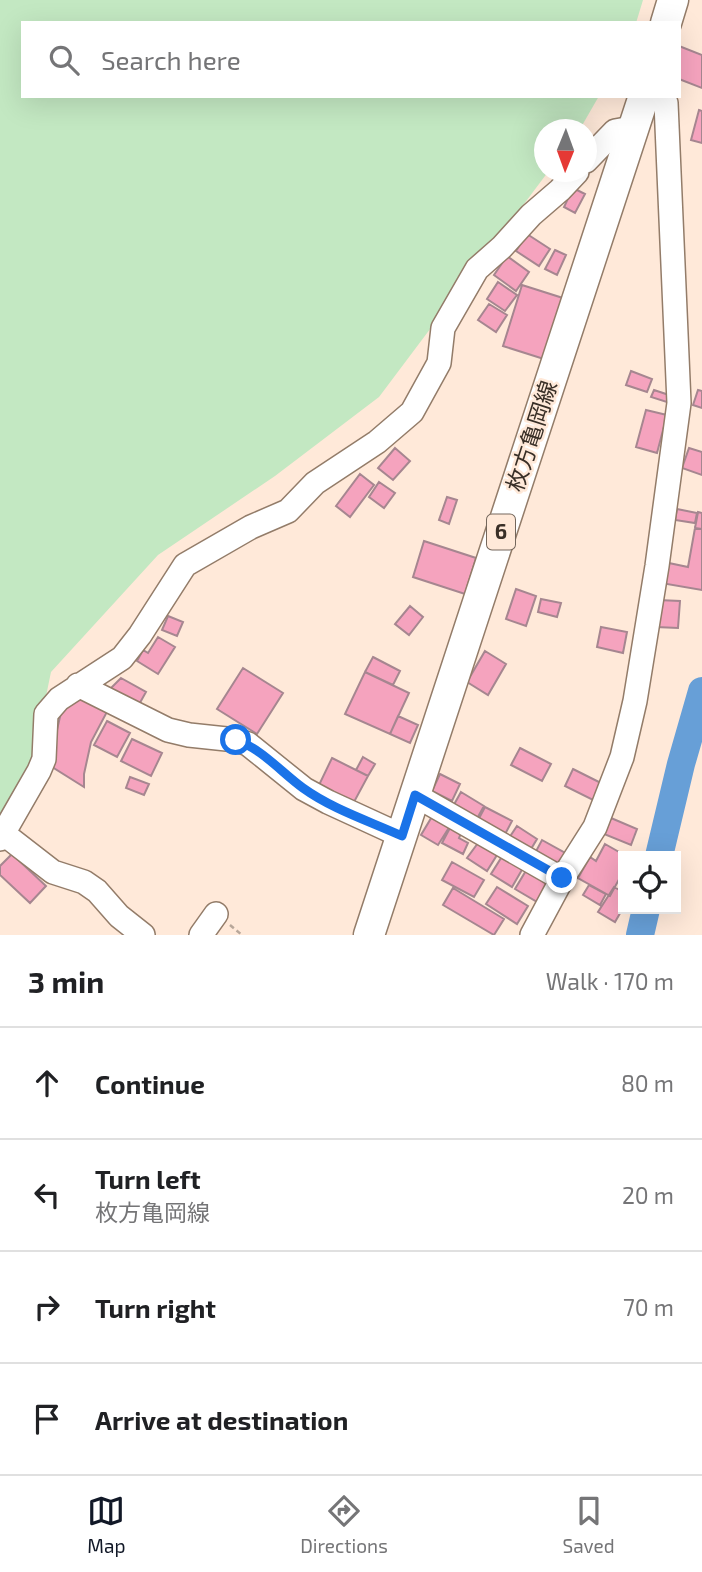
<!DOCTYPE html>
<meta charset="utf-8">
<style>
:root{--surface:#fff;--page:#f6f6f6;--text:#202124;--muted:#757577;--line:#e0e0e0;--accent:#111827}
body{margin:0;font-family:"Exo 2","Noto Sans JP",sans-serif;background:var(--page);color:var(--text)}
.controls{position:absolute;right:21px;bottom:21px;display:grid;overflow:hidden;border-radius:0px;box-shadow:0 7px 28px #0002}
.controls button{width:63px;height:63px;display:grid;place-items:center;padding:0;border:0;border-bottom:2px solid var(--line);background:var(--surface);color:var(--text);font:35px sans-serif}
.compass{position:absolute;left:534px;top:119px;width:63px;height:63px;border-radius:50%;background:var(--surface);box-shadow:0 7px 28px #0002;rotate:181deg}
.stop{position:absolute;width:21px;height:21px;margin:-16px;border:5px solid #1a73e8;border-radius:50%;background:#fff}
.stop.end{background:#1a73e8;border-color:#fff;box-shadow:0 2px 7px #0008}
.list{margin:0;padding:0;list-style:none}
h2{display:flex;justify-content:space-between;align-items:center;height:91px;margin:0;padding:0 28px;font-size:30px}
h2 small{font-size:23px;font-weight:400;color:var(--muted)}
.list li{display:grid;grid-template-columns:46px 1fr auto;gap:21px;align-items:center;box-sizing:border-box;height:112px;padding:0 28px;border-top:2px solid var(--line)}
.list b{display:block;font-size:26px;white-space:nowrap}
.list p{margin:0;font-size:23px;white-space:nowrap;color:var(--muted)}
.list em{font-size:23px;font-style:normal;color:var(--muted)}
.icon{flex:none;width:38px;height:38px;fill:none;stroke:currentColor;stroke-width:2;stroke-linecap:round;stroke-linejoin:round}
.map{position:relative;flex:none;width:702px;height:935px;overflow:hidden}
.search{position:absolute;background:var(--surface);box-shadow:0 7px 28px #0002;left:21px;right:21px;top:21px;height:77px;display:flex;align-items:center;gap:18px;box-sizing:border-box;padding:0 24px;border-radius:0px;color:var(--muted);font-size:26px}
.sheet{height:539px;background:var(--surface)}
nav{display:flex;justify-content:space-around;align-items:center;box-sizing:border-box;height:98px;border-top:2px solid var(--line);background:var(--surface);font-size:19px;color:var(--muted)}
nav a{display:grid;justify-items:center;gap:4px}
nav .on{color:var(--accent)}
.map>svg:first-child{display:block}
.green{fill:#c3e8c2}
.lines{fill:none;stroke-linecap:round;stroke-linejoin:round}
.river{stroke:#679fd7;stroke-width:28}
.building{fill:#f5a3be;stroke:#a68690;stroke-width:2}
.minor-casing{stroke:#937c69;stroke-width:26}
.major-casing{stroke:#937c69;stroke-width:33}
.path{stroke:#b8a79a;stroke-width:2.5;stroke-dasharray:5 3.5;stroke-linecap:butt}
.minor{stroke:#fff;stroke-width:23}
.major{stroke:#fff;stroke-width:30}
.route{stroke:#1a73e8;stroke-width:9}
.labels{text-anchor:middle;stroke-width:5;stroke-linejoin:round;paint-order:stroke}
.shield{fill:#ffe9d9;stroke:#74675c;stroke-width:2}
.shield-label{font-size:21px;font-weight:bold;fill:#392f27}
.street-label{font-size:23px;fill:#392f27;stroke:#ffe9d9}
</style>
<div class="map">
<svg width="702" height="935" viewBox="0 0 702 935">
<rect width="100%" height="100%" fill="#ffe9d9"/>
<path class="green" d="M0,0H643L636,23H23V96H599L580,129L544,130V172H548L379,397L275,476L158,555L51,672L33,759L0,815Z"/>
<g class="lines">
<path class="river" d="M659,856L681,764L702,691
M640,935L646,909"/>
</g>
<path class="building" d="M679,46L702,55V88L679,79Z
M699,110L702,111V143L691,140Z
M573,188L585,194L575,213L564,207Z
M527,234L550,249L539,266L516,251Z
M555,250L566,255L557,275L545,269Z
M507,256L529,272L516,291L494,275Z
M498,282L517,295L505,311L487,299Z
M522,285L566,299L547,360L503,346Z
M489,304L507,315L496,332L478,320Z
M631,371L652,379L647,392L626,385Z
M654,390L672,396L670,403L651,397Z
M698,390L702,391V408L693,405Z
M646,410L667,415L657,453L636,447Z
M395,448L410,461L393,480L378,468Z
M689,448L702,452V475L682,468Z
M360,474L374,485L350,517L336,506Z
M379,482L395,493L384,508L369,497Z
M447,497L457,500L449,524L439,520Z
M677,509L697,513L695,523L675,520Z
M698,512L702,513V529L695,528Z
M695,528L702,529V590L661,583L664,562L688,567Z
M424,541L476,558L465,594L413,577Z
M516,589L536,596L526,626L506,619Z
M541,599L561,603L557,617L538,612Z
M658,600L680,601L678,628L656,627Z
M410,606L423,617L409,635L395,624Z
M168,616L183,622L177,636L162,630Z
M601,627L627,632L623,653L597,647Z
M158,637L175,647L158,674L137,661L143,650L148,653Z
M485,651L506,664L488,695L467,682Z
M373,657L400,671L393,685L365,672Z
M243,668L283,693L257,734L217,709Z
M365,672L409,693L390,734L345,714Z
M121,678L146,692L137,708L108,691Z
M83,694L109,708L91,742L84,774V787L49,765L62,708Z
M398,716L418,725L410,743L390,734Z
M107,721L130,733L117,757L94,745Z
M132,739L162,753L151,776L121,761Z
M520,748L551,764L542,781L511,765Z
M363,757L375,764L368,776L356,770Z
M332,758L368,776L354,802L319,785Z
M573,769L603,784L595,801L565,786Z
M440,774L460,784L452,801L432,791Z
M130,777L149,784L144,795L126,788Z
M461,792L484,806L474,824L451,810Z
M485,807L512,821L503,838L476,824Z
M433,815L450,826L438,845L421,835Z
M611,818L637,829L631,845L604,834Z
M451,826L462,831L459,838L468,843L463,854L442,843Z
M517,826L537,839L528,854L507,841Z
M542,840L567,854L559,868L534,855Z
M478,843L497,855L487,871L467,858Z
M605,844L626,856H623V872L610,896L578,878L590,857L596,861Z
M12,854L46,886L30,903L0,875V866Z
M503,855L523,868L512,887L491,874Z
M452,862L484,880L474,897L442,880Z
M527,869L550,883L539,903L515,889Z
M589,885L606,894L600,905L583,895Z
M497,887L528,906L517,924L486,904Z
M614,887L623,892V908L615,922L598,912Z
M453,888L504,919L494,935L443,905Z"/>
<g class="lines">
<defs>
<path id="minor" d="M586,161L615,131L632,128
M78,685L168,730L189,735L236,740L248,744L304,789L328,802L402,836
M415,795L562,879
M4,834L53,872L84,882L97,891L119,916L143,935
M0,839L39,771L44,759L46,714L59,699L122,658L140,635L185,565L251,527L288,511L315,483L377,442L412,412L439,363L443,328L477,269L502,247L531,215L560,190L577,172
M201,935L216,914
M532,935L562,879L595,827L622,757L635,701L657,566L679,403L666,103L663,96"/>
<path id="major" d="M666,23L673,0
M369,935L644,96"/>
</defs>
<use href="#minor" class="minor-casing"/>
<use href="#major" class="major-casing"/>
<path class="path" d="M230,925L242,935"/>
<use href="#minor" class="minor"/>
<use href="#major" class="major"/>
</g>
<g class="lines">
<path class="route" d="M236,740C262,749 281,772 303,788C332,809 369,821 402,836L415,795L562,878"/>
</g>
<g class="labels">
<rect class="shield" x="487" y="514.5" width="28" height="35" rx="5"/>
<g class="shield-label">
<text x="501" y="539">6</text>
</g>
<g class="street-label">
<text transform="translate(532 436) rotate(-72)" y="8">枚方亀岡線</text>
</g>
</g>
</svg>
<div class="controls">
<button><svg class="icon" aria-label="locate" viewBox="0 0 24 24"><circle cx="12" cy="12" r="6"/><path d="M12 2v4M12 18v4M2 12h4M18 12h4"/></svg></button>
</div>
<svg class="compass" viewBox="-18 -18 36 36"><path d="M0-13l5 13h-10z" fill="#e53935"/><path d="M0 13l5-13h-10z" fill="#757577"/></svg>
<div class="stop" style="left:236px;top:740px"></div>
<div class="stop end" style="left:562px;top:878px"></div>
<div class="search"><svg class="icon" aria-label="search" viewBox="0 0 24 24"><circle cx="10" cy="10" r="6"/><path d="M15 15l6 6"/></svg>Search here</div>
</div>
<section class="sheet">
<h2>3 min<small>Walk · 170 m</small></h2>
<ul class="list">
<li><svg class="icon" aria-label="ahead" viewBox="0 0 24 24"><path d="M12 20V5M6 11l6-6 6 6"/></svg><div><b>Continue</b></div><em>80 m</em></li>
<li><svg class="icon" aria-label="left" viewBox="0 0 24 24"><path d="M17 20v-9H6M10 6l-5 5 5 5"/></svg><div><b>Turn left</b><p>枚方亀岡線</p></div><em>20 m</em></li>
<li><svg class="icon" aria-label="right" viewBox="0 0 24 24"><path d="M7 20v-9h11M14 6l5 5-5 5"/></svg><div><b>Turn right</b></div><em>70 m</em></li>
<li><svg class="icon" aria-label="arrive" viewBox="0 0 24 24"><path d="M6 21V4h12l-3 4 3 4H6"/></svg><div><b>Arrive at destination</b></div></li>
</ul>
</section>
<nav>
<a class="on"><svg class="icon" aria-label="map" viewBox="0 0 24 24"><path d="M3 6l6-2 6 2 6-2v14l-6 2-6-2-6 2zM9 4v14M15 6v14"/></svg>Map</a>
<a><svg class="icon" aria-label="directions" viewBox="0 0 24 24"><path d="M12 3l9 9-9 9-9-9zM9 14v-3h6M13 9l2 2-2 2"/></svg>Directions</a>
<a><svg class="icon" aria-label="saved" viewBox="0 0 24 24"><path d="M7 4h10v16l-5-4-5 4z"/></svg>Saved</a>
</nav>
